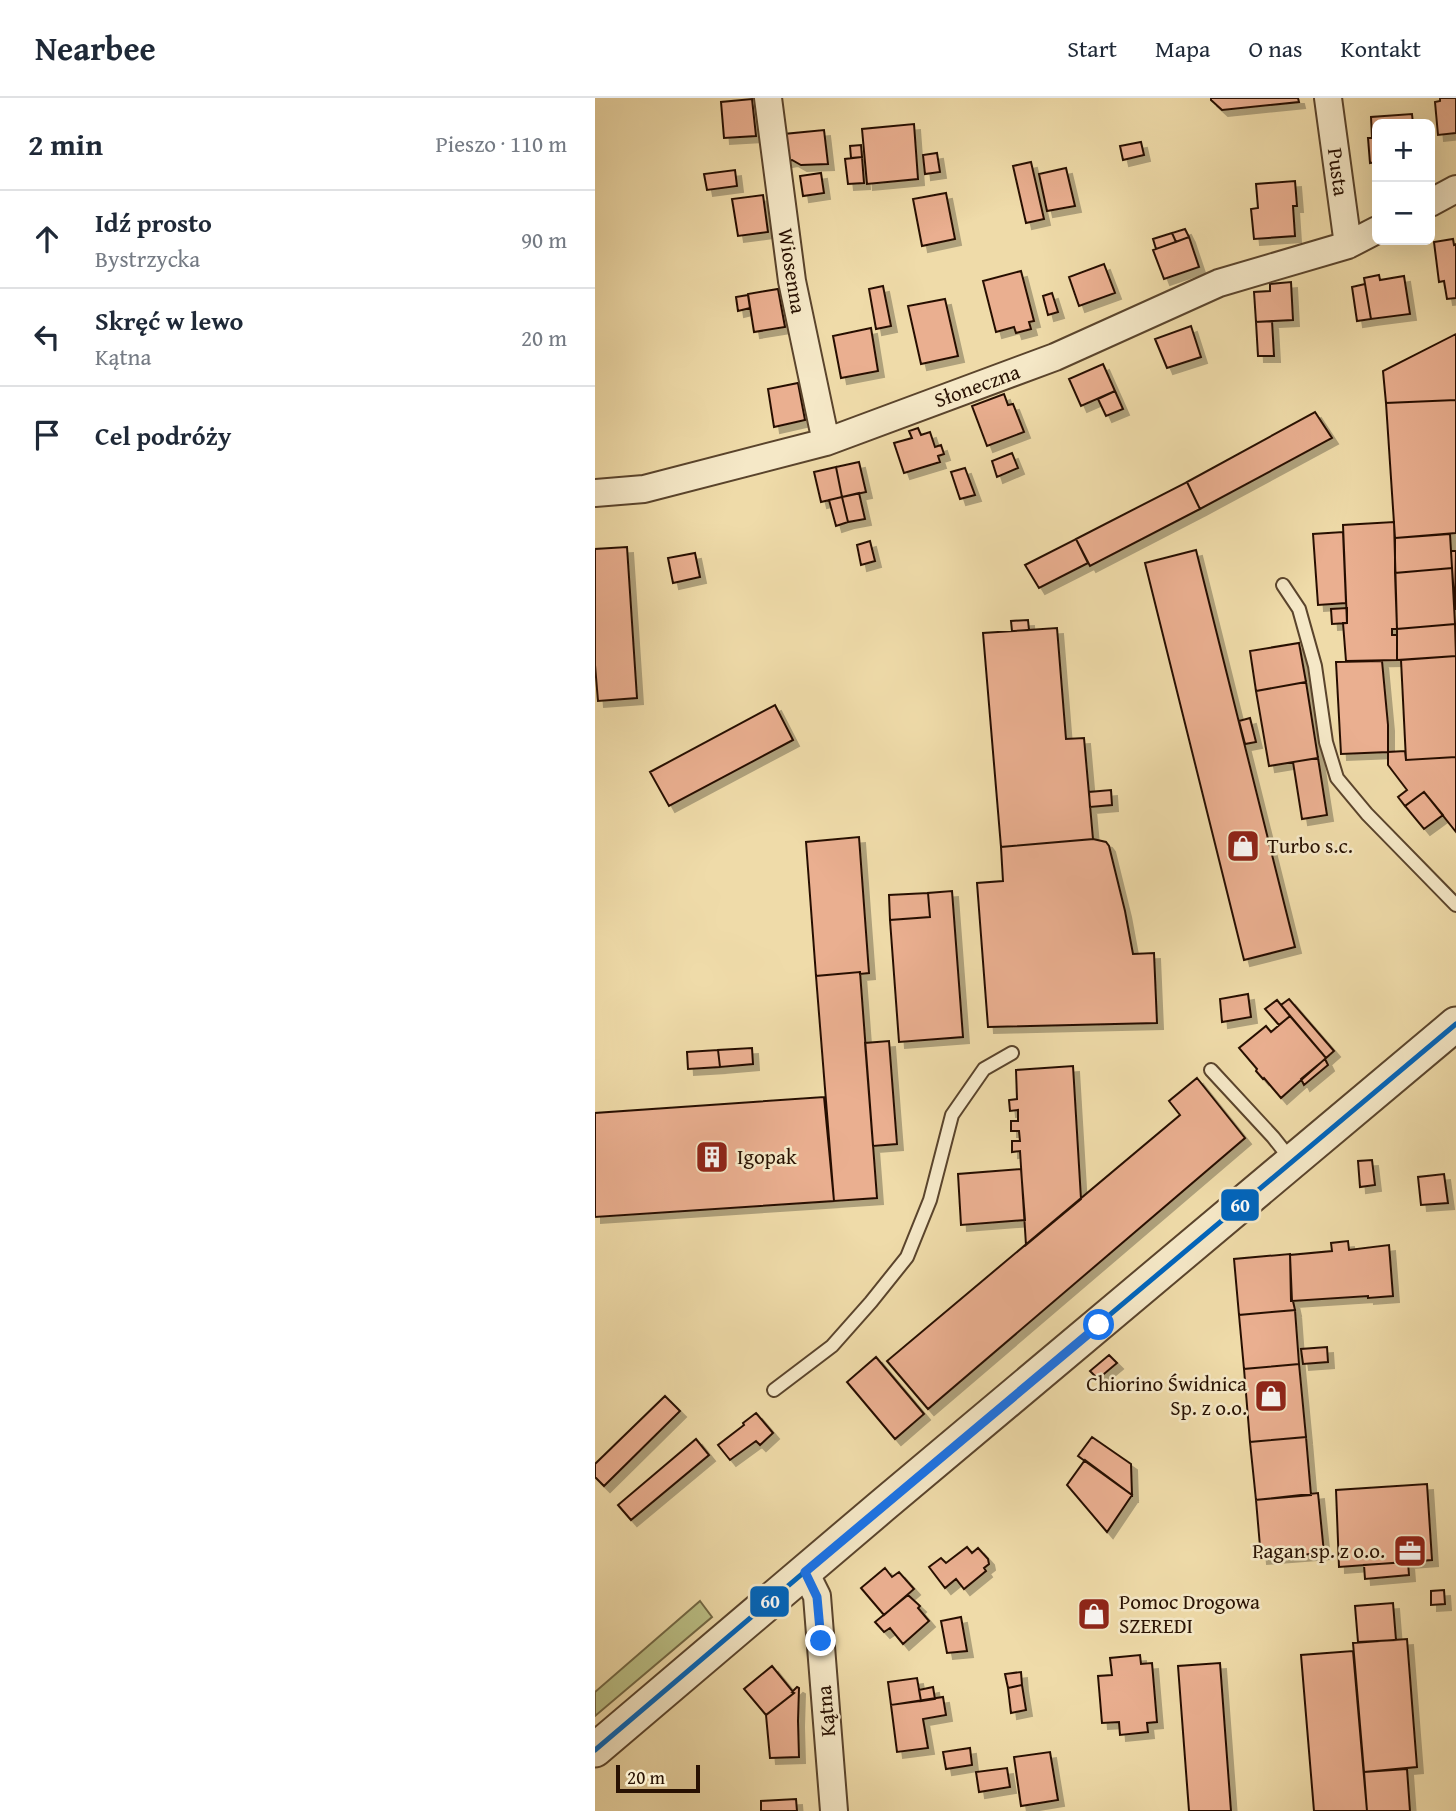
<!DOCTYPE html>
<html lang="pl">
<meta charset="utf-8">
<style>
:root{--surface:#fff;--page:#f2f2f3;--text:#1f2937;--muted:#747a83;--line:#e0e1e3}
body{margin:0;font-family:"Gentium Book Plus",serif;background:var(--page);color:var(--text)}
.controls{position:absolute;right:21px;top:21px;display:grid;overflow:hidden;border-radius:10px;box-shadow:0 7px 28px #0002}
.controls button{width:63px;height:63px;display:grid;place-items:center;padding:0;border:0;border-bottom:2px solid var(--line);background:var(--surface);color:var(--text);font:35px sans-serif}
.scale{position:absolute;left:21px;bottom:18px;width:84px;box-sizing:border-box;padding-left:7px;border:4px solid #281102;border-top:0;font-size:19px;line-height:24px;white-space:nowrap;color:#281102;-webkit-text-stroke:5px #f5e8c7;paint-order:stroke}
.stop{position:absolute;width:21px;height:21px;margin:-16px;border:5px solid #1a73e8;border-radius:50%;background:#fff}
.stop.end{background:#1a73e8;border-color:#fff;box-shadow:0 2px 7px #0008}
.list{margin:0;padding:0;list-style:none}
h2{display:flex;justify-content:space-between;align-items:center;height:91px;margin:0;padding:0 28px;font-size:30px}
h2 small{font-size:23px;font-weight:400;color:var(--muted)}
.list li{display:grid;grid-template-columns:46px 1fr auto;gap:21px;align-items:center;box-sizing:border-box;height:98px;padding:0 28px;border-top:2px solid var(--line)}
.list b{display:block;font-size:26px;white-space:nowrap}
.list p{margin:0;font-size:23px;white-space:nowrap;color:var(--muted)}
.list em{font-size:23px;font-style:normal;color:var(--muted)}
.icon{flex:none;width:38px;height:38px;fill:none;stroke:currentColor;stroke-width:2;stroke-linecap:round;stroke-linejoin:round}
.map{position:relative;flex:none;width:861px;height:1713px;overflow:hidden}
header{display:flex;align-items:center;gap:42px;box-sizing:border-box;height:98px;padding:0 35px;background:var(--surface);border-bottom:2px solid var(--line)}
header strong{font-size:33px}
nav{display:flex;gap:38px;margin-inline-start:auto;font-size:24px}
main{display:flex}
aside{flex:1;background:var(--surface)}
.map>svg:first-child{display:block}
.green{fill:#bbc086;stroke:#726844;stroke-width:2}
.building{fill:#eaaf90;stroke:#281102;stroke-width:2;filter:url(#shadow)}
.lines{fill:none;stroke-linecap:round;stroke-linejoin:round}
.service-casing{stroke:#5a442c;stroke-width:16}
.minor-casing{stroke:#5a442c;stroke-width:30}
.tertiary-casing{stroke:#5a442c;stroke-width:37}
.service{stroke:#f5e8c7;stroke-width:12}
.minor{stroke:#f5e8c7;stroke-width:26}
.tertiary{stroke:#f5e8c7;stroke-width:33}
.bus-1-casing{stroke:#f5e8c7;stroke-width:10}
.bus-1{stroke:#0065bd;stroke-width:5}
.route{stroke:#1a73e8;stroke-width:9}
.labels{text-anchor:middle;stroke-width:5;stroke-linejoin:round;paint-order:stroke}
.street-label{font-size:21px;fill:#281102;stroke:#f5e8c7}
.poi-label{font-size:21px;fill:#281102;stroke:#f5e8c7;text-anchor:start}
.line-badge{stroke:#f5e8c7;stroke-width:2.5}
.badge-label{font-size:19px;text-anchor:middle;font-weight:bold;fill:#fff}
</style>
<header>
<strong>Nearbee</strong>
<nav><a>Start</a><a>Mapa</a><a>O nas</a><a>Kontakt</a></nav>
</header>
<main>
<aside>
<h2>2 min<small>Pieszo · 110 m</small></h2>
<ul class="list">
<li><svg class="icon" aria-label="ahead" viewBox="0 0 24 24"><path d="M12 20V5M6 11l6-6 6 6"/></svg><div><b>Idź prosto</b><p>Bystrzycka</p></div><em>90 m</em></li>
<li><svg class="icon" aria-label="left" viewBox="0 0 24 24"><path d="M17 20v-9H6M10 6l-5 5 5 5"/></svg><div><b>Skręć w lewo</b><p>Kątna</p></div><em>20 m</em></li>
<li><svg class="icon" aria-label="arrive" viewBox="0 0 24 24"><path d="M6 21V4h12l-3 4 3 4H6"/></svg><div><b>Cel podróży</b></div></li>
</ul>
</aside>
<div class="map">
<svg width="861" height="1713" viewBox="0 0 861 1713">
<defs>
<filter id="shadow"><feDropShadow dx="6" dy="6" stdDeviation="0" flood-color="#0004"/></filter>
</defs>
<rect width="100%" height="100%" fill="#efdba9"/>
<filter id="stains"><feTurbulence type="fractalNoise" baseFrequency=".00286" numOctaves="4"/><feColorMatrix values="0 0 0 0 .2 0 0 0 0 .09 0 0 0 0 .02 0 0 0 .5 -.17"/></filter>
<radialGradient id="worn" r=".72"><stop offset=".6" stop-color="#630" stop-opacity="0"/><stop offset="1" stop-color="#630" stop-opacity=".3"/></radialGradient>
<path class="green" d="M105,1503L117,1519L0,1618V1594Z"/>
<path class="building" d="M616,0H703L704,4L627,12L616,2Z
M845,0H861V35L843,37L840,4L845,3Z
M157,1L161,38L129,40L126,4Z
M817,16L818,26H782V64L775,65L773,40H777L776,19Z
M319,26L323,81L272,86L267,31Z
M229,32L233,66L206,67L197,62L191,63L189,36Z
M546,44L549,57L528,62L525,48Z
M266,47L267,59L256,60L255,48Z
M342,55L345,74L330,76L328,57Z
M267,59L269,85L253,86L250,61Z
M436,64L449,121L431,125L418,68Z
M471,70L480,108L452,113L444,76Z
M140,72L142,88L112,92L109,76Z
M226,75L229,95L208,98L205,78Z
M700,83L702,108H698L700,138L659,141L656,111L663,110L661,86Z
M351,95L360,141L327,148L318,101Z
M168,97L173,134L143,138L137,101Z
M590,131L594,139L581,144L577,135Z
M577,135L581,144L561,151L558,141Z
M594,139L604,169L569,181L558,152Z
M858,141L859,147L861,146V200L852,201L849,183L844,184L839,144Z
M509,166L520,195L484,208L474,179Z
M426,173L439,223L434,224L436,231L421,235L419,229L401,234L388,183Z
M784,177L785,182L809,178L815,216L776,221L769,180Z
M696,184L698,222L661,224L659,194L675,193V186Z
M770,186L776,221L762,223L757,189Z
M288,188L296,228L281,231L274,191Z
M183,191L190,229L159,234L153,196Z
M457,195L463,214L453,217L448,198Z
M153,197L155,210L143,213L141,199Z
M350,201L363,258L326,266L313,208Z
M677,223L679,258H663L661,224Z
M596,228L606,259L572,270L560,241Z
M276,230L283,273L246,280L238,238Z
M861,236V302L791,305L788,273Z
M508,266L520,293L486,308L474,281Z
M203,285L210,322L179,329L173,291Z
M520,293L528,311L511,318L503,301Z
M409,296L413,307L418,306L429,334L392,348L377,308Z
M861,302V435L800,440L791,305Z
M720,314L737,340L605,411L592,384Z
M323,330L326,337L335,334L340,349L346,347L349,356L343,358L345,364L309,375L299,345L317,340L314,333Z
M417,355L423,370L402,379L397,363Z
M264,364L271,394L247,399L241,369Z
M241,369L247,399L226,404L219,374Z
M370,370L380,397L365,401L356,374Z
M592,384L605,411L495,468L481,441Z
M264,395L270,421L253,424L247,399Z
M247,399L253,424L241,428L234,402Z
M799,424L802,531H797V537H802V562L751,563L748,525H752L748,427Z
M748,434L751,505L723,507L718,436Z
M855,436L857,470L800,475V440Z
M481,441L493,465L444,490L430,467Z
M275,443L280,463L266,467L262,447Z
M32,449L42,600L3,603L0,567V451Z
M601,452L700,849L649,862L550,465Z
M856,453H861L860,512L857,470Z
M100,455L105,479L78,485L73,460Z
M857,470L860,526L802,531L800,475Z
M752,510V525L737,526L736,511Z
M433,522L434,532L417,533L416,523Z
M860,526L861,558L802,562V531Z
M462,530L471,641L489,640L498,741L406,749L388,535Z
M704,545L711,584L661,593L655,553Z
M861,558V659L811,662L806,562Z
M787,563L793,627V654L746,656L741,564Z
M711,584L723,660L674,668L661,593Z
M180,607L198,642L74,708L55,674Z
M655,620L661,644L650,646L644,623Z
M810,653L811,662L861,659V734L829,694L810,708L803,699L812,692L793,667V654Z
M723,660L732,717L707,721L698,664Z
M516,692L517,707L495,709L494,694Z
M829,694L848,717L829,731L810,708Z
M264,739L274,875L265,876V874L221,878L211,744Z
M498,741L511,744L514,748L530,813L538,856L559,855L562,925L393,929L382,785L408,783L406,749Z
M357,793L368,939L304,944L295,822L335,819L333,795Z
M333,795L335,819L295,822L294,797Z
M265,874L282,1100L239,1103L221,878Z
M653,896L656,919L627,924L625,901Z
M694,901L739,953L731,960L686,907Z
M682,902L695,918L684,927L670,911Z
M695,918L731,960L686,1000L669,980L668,981L661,973L662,971L644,950L671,928L676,934Z
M294,943L302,1046L278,1048L270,945Z
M157,950L158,966L125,969L123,952Z
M123,952L125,969L93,971L92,954Z
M730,961L733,967L709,987L706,981Z
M478,968L486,1101L431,1147L425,1053L417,1054V1043H425L424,1033H416V1023H423V1012L415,1013L414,1002L422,1001L421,972Z
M602,980L650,1040L333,1311L292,1263L585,1017L574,1003Z
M229,999L239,1103L0,1119V1015Z
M777,1062L780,1087L765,1089L763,1063Z
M426,1071L430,1122L366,1127L363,1076Z
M849,1076L853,1105L826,1107L823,1079Z
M753,1143L754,1152L794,1147L798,1198L773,1200V1198L697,1203L695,1157L737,1153L736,1145Z
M695,1156L696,1203H698L700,1212L644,1217L639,1161Z
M700,1212L704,1266L649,1271L644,1217Z
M732,1249L733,1264L708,1266L706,1251Z
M514,1257L522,1265L503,1281L495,1273Z
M281,1259L329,1316L300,1341L252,1284Z
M704,1266L711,1339L655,1344L649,1271Z
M70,1298L85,1313L9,1388L0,1379V1366Z
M161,1315L178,1335L165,1347L161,1343L135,1362L123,1347L149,1327L148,1325Z
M497,1339L536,1366L537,1397L483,1358Z
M711,1339L716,1397L661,1402L655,1344Z
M101,1341L114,1357L36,1422L23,1407Z
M490,1362L537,1397L512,1434L472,1387Z
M832,1386L837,1462L744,1469L741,1392Z
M723,1395L729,1455L666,1460L661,1402Z
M372,1449L377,1455L383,1450L393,1461L394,1466L389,1470L391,1473L369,1491L361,1481L350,1490L334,1469L346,1460L351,1465Z
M813,1464L814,1477L770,1481L769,1467Z
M290,1470L297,1479L304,1474L319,1491L289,1517L266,1490Z
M849,1492L850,1506L836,1507V1493Z
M313,1497L325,1508L323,1510L334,1523L308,1546L295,1530L289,1534L280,1524Z
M798,1505L801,1542L763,1544L760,1508Z
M366,1519L372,1553L352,1555L346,1523Z
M812,1541L822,1669L769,1674L758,1545Z
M758,1553L772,1713H719L706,1557Z
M545,1557L546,1566L557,1565L562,1624L552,1625L553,1634L525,1637L524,1624L507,1625L503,1578L517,1577L515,1560Z
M625,1565L636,1713H594L583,1568Z
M177,1568L199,1595L171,1617L149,1591Z
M426,1574L427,1587L413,1590L410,1576Z
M322,1580L326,1603L296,1607L293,1584Z
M427,1587L431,1612L416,1615L413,1590Z
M202,1589L204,1590L203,1623L204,1659L175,1660L171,1617L199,1595L197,1594Z
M338,1589L340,1601L326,1603L324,1592Z
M348,1599L351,1617L328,1621L333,1650L302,1654L296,1607Z
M375,1650L377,1667L351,1671L348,1654Z
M455,1654L463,1702L426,1708L419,1659Z
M412,1670L415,1689L384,1694L381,1674Z
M812,1671L815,1713H772L769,1674Z
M201,1701L202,1713H166V1703Z"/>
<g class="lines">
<defs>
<path id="service" d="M688,487L704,511L720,568L731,644L742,680L772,716L861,807
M616,972L678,1039L697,1063
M179,1292L237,1248L276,1204L312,1159L335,1102L357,1017L389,971L417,955"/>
<path id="minor" d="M173,0L197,183L231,344
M733,0L753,147
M835,105L861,91
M0,395L49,391L231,344L460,259L624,185L753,147L782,132
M210,1474L222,1498L239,1713"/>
<path id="tertiary" d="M0,1652L287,1408L861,926"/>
</defs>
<use href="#service" class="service-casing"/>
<use href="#minor" class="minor-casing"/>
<use href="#tertiary" class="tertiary-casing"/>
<use href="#service" class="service"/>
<use href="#minor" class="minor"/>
<use href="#tertiary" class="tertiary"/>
<defs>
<path id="bus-1" d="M0,1652L287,1408L861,926"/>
</defs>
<use href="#bus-1" class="bus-1-casing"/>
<use href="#bus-1" class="bus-1"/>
</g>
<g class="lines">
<path class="route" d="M226,1543L222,1499L210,1474L504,1227"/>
</g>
<defs>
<symbol id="shop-square" viewBox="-11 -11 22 22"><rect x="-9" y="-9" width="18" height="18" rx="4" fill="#8f2418" stroke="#f5e8c7"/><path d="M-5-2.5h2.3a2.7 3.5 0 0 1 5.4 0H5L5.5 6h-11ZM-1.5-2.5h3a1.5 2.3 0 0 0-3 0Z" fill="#fff"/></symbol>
<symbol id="building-square" viewBox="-11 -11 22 22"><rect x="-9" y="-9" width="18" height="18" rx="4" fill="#8f2418" stroke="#f5e8c7"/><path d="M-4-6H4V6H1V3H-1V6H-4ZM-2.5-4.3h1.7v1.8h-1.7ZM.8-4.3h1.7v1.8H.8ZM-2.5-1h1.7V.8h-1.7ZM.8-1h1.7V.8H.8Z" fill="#fff"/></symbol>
<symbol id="office-square" viewBox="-11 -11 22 22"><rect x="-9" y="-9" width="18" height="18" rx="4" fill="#8f2418" stroke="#f5e8c7"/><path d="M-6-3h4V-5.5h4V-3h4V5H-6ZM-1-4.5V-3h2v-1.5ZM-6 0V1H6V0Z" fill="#fff"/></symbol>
</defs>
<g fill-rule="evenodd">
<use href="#shop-square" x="629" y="729" width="38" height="38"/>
<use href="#building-square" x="98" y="1040" width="38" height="38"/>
<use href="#shop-square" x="657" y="1279" width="38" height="38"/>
<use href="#office-square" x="796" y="1434" width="38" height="38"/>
<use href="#shop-square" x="480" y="1497" width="38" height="38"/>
</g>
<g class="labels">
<g class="street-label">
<text transform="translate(743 74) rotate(82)" y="7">Pusta</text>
<text transform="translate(197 173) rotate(81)" y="7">Wiosenna</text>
<text transform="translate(382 288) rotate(-20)" y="7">Słoneczna</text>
<text transform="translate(231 1613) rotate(-95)" y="7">Kątna</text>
</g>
<g class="poi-label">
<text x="672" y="755">Turbo s.c.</text>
<text x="142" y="1066">Igopak</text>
<text x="652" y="1293" text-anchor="end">Chiorino Świdnica<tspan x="652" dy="24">Sp. z o.o.</tspan></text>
<text x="790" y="1460" text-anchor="end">Pagan sp. z o.o.</text>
<text x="524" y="1511">Pomoc Drogowa<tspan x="524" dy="24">SZEREDI</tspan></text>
</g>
</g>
<g class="line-badge">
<rect x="625" y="1090" width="40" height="34" rx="7" fill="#0065bd"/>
<rect x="154" y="1487" width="41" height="33" rx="7" fill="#0065bd"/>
</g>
<g class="badge-label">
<text x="645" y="1114">60</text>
<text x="175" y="1510">60</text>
</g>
<rect width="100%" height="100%" filter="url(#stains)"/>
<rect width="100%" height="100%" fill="url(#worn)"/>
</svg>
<div class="controls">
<button>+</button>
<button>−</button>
</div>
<div class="scale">20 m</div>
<div class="stop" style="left:504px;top:1227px"></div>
<div class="stop end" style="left:226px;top:1543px"></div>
</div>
</main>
